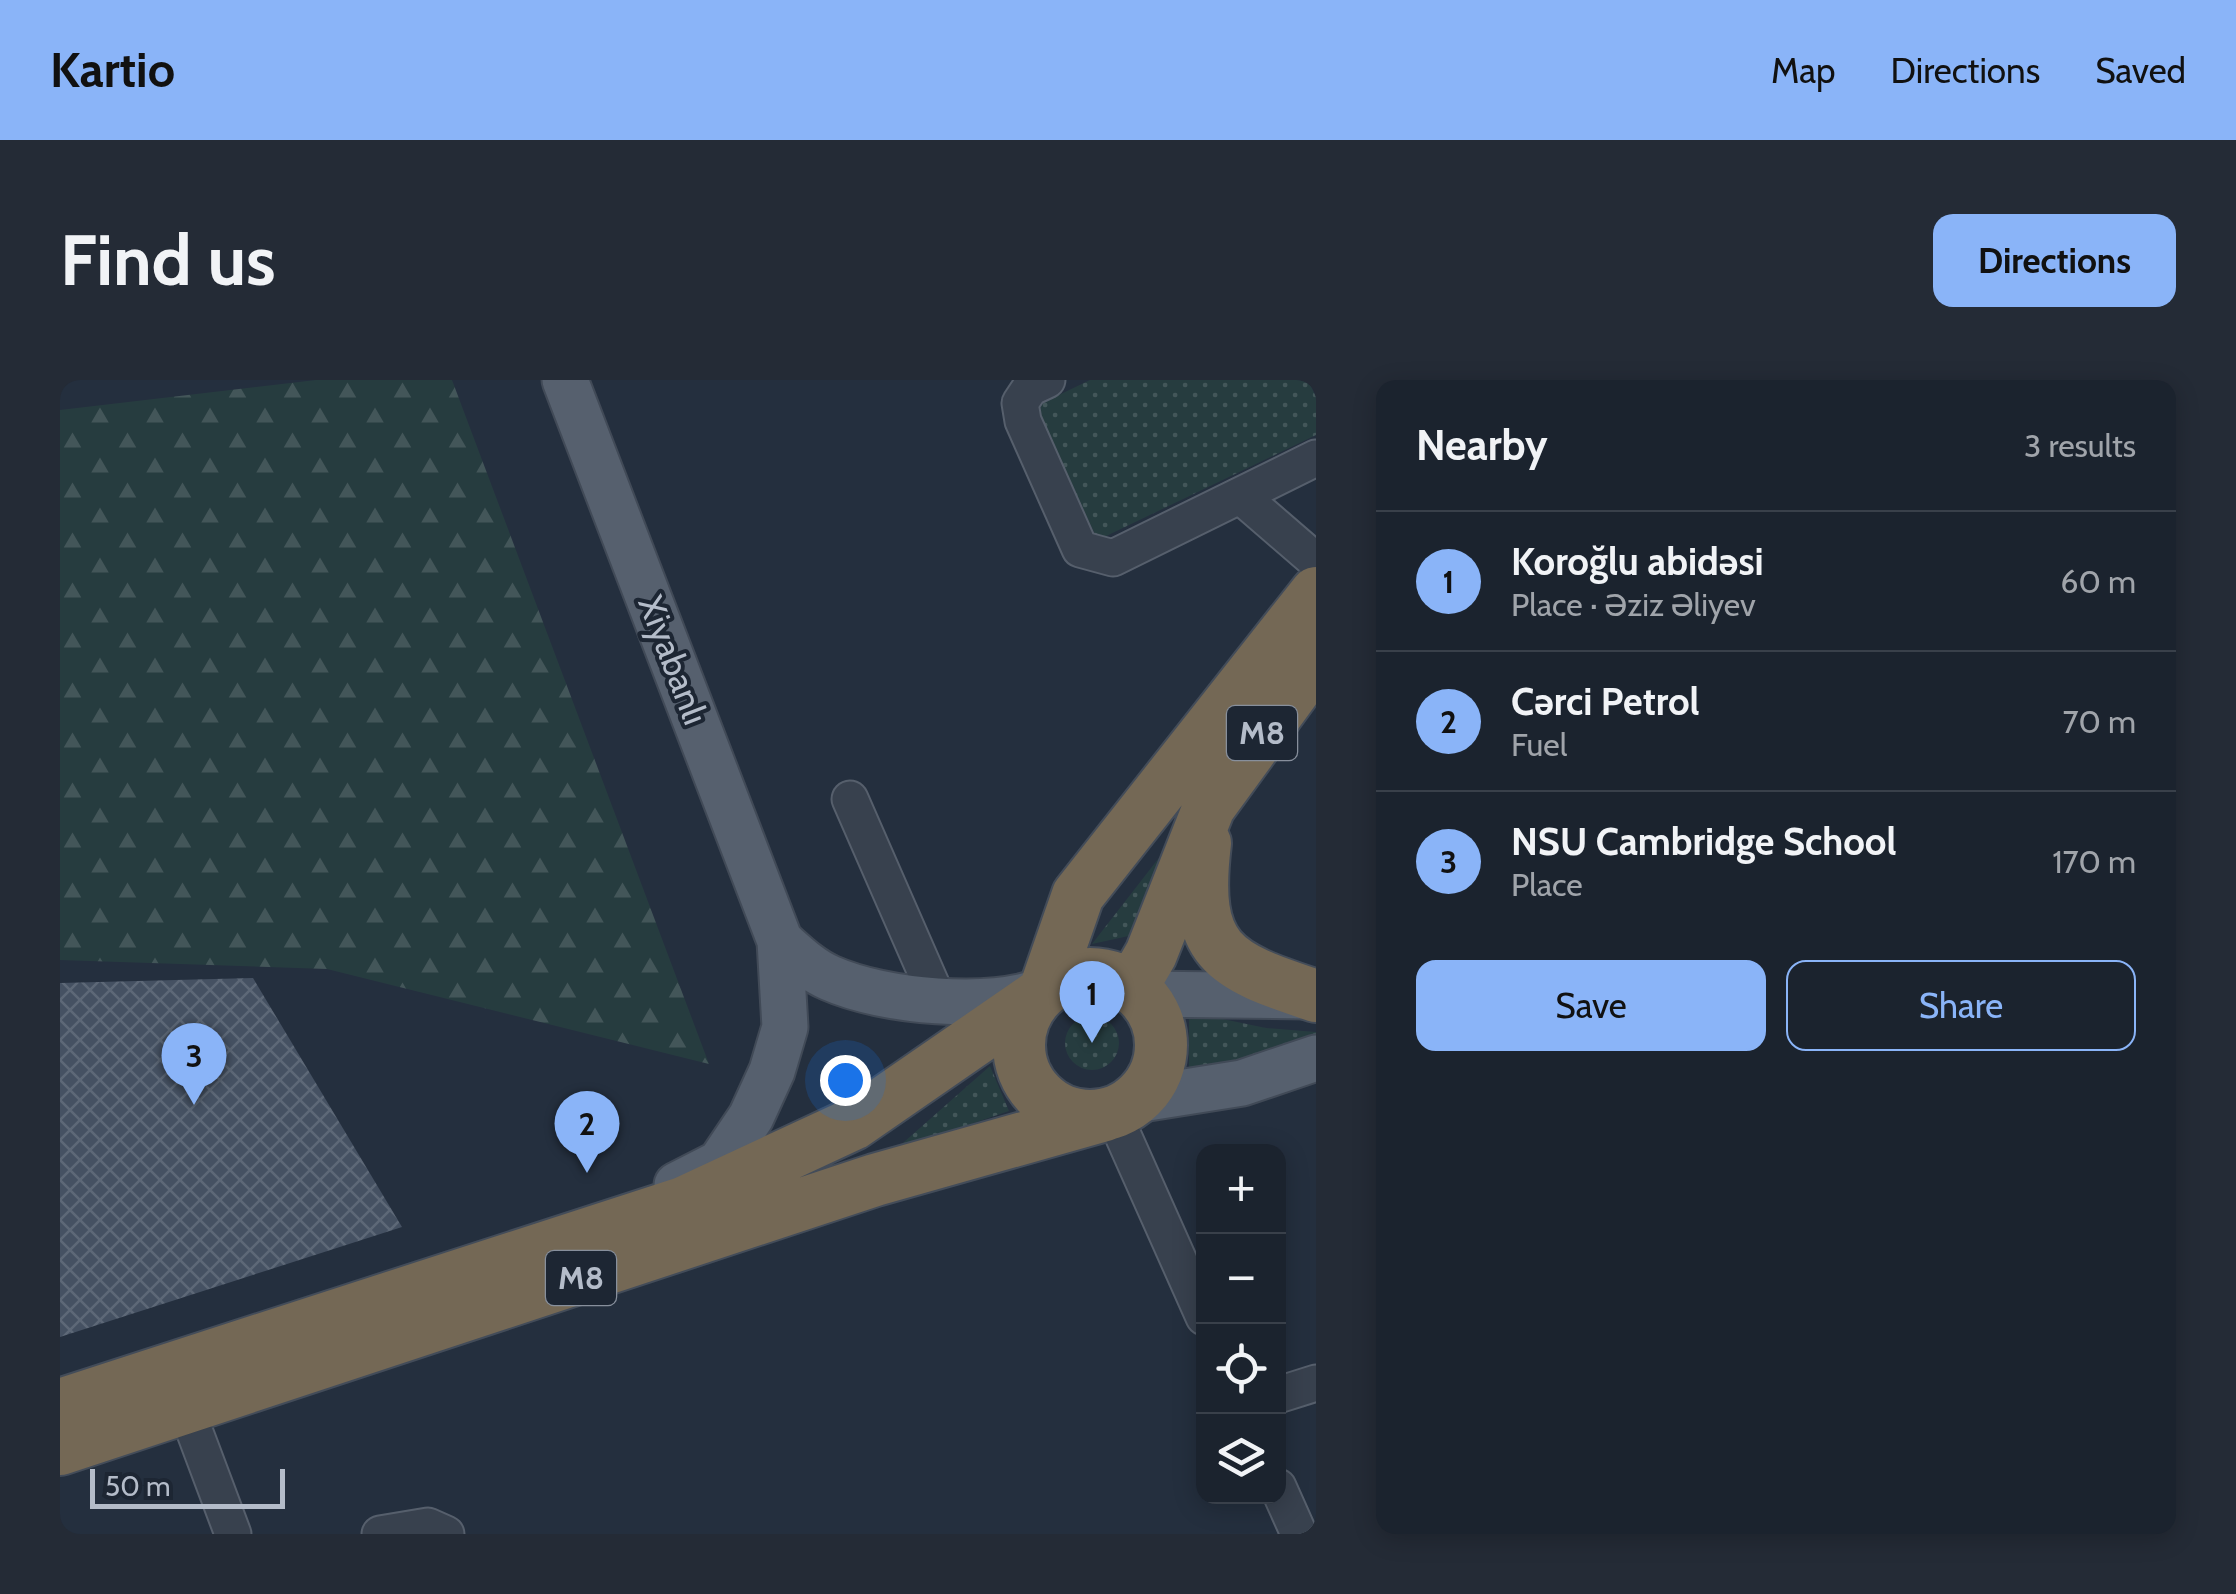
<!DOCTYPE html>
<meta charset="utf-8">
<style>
:root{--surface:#1b232e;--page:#242b36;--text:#f1f3f6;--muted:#a0a4aa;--line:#39404a;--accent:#8ab4f8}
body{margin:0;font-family:Cabin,sans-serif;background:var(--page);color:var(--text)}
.controls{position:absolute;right:30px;bottom:30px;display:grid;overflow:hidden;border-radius:20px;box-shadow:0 5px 25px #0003}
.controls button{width:90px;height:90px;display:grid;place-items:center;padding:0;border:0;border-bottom:2px solid var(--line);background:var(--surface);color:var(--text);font:50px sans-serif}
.scale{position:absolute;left:30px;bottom:25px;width:195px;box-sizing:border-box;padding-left:10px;border:5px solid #b4bcc9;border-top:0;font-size:28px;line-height:35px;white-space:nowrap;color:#b4bcc9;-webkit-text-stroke:8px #1d2633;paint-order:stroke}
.you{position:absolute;left:785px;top:700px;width:35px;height:35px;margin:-25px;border:8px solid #fff;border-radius:50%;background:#1a73e8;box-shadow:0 0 0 15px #1a73e833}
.badge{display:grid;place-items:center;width:65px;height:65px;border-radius:50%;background:var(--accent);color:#111;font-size:32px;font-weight:700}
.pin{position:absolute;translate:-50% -82px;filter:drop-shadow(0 2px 5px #0008)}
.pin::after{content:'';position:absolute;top:52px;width:35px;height:30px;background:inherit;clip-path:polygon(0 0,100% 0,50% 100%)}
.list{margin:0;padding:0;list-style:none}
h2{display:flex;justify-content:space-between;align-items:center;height:130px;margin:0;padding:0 40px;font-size:42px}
h2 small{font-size:32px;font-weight:400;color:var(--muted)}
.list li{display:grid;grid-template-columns:65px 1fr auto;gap:30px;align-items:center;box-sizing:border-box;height:140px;padding:0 40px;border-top:2px solid var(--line)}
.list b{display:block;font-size:38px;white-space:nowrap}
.list p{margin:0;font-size:32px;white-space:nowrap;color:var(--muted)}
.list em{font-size:32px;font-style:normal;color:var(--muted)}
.actions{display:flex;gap:20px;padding:30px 40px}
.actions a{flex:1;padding:22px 0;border:2px solid var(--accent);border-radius:20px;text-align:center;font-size:35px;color:var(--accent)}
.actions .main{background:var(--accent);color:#111}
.icon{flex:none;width:55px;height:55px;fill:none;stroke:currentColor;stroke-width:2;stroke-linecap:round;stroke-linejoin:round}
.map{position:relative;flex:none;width:1256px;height:1154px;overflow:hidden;border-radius:20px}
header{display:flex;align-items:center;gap:60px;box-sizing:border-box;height:140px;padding:0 50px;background:var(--accent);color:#111}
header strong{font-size:48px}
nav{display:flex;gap:55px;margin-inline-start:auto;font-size:35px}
.intro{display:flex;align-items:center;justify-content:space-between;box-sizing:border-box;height:240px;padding:0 60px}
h1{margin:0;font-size:70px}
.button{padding:25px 45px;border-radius:20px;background:var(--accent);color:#111;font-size:35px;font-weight:700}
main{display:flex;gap:60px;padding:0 60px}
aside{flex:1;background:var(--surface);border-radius:20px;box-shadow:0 5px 25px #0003}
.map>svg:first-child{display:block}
.green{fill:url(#green-dots)}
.forest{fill:url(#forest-firs)}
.building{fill:url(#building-cross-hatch)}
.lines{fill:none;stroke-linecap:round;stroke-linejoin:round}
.minor-casing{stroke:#565f6c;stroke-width:39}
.major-casing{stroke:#414a57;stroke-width:49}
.highway-casing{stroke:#434c59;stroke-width:56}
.minor{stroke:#38414e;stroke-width:35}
.major{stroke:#56606e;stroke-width:45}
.highway{stroke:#746855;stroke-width:52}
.labels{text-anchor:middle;stroke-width:8;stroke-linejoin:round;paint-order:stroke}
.shield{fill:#1d2633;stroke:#878f9c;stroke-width:2.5}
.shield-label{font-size:32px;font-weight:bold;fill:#b4bcc9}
.street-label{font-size:35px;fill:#b4bcc9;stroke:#1d2633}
</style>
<header>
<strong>Kartio</strong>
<nav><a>Map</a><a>Directions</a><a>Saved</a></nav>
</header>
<div class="intro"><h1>Find us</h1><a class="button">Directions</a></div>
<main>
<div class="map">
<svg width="1256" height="1154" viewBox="0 0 1256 1154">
<defs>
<pattern id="green-dots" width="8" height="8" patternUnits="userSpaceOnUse" patternTransform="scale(2.5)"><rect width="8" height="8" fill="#263c3f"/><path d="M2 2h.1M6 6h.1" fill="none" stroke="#435659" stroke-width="1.8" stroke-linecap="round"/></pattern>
<pattern id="forest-firs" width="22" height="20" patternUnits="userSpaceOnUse" patternTransform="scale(2.5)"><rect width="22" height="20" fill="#263c3f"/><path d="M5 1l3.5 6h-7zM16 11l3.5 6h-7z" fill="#435659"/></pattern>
<pattern id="building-cross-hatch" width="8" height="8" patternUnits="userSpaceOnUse" patternTransform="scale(2.5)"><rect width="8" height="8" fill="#455162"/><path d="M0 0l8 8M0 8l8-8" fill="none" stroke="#5d6877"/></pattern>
</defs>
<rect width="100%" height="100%" fill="#242f3e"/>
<path class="green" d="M1030,0H1248L1256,17V55L1038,160L974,27Z
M1140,425L1073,555L1032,564Z
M1129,632L1206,648L1256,652V657L1129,693Z
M1005 663a27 27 0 1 1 54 0a27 27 0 1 1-54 0Z
M930,686L949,731L835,770Z"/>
<path class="forest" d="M256,0H392L649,684L267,589L0,580V30Z"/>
<path class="building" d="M193,598L342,847L0,957V603Z"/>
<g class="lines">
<defs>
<path id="minor" d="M987,0L970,8L960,23L963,41L1020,169L1053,178L1256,78
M1183,118L1256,181
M790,419L878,620
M1053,733L1144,937
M119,1010L173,1154
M1218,1015L1256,1003
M1218,1107L1239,1154
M320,1154L368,1146L386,1154"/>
<path id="major" d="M505,0L720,561L725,647L712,691L691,737L660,783L617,805
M720,561C736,575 751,590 770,598C824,622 929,631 985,610
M1080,614L1249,616
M1075,720L1182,703L1256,678"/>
<path id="highway" d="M1145,463C1132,572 1162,585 1256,616
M959 665a71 71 0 1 1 142 0a71 71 0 1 1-142 0Z
M1072,607L1091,574L1149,427L1256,280
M985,610L1018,515L1256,213
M0,1025L623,823L793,744L977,617
M0,1069L815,800L1045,735"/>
</defs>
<use href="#minor" class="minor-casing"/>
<use href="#major" class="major-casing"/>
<use href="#highway" class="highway-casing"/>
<use href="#minor" class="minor"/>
<use href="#major" class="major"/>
<use href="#highway" class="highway"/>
</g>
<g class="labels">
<g class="shield">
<rect x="1167" y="326" width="70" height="54" rx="8"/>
<rect x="486" y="871" width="70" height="54" rx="8"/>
</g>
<g class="shield-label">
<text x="1202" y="364">M8</text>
<text x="521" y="909">M8</text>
</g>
<g class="street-label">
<text transform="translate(613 280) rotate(69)" y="12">Xiyabanlı</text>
</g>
</g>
</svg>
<div class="controls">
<button>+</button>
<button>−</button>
<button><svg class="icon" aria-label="locate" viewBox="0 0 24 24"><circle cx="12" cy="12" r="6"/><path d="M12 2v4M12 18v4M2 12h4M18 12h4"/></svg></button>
<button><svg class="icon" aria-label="layers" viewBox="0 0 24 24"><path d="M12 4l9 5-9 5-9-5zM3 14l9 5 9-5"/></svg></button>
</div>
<div class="scale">50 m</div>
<div class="you"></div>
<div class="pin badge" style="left:1032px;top:663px">1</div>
<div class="pin badge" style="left:527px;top:793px">2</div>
<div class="pin badge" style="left:134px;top:725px">3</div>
</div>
<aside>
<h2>Nearby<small>3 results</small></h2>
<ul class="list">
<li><span class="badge">1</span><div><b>Koroğlu abidəsi</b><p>Place · Əziz Əliyev</p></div><em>60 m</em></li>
<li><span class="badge">2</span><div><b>Cərci Petrol</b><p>Fuel</p></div><em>70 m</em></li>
<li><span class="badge">3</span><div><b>NSU Cambridge School</b><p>Place</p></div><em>170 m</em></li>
</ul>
<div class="actions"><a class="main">Save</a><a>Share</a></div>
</aside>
</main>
